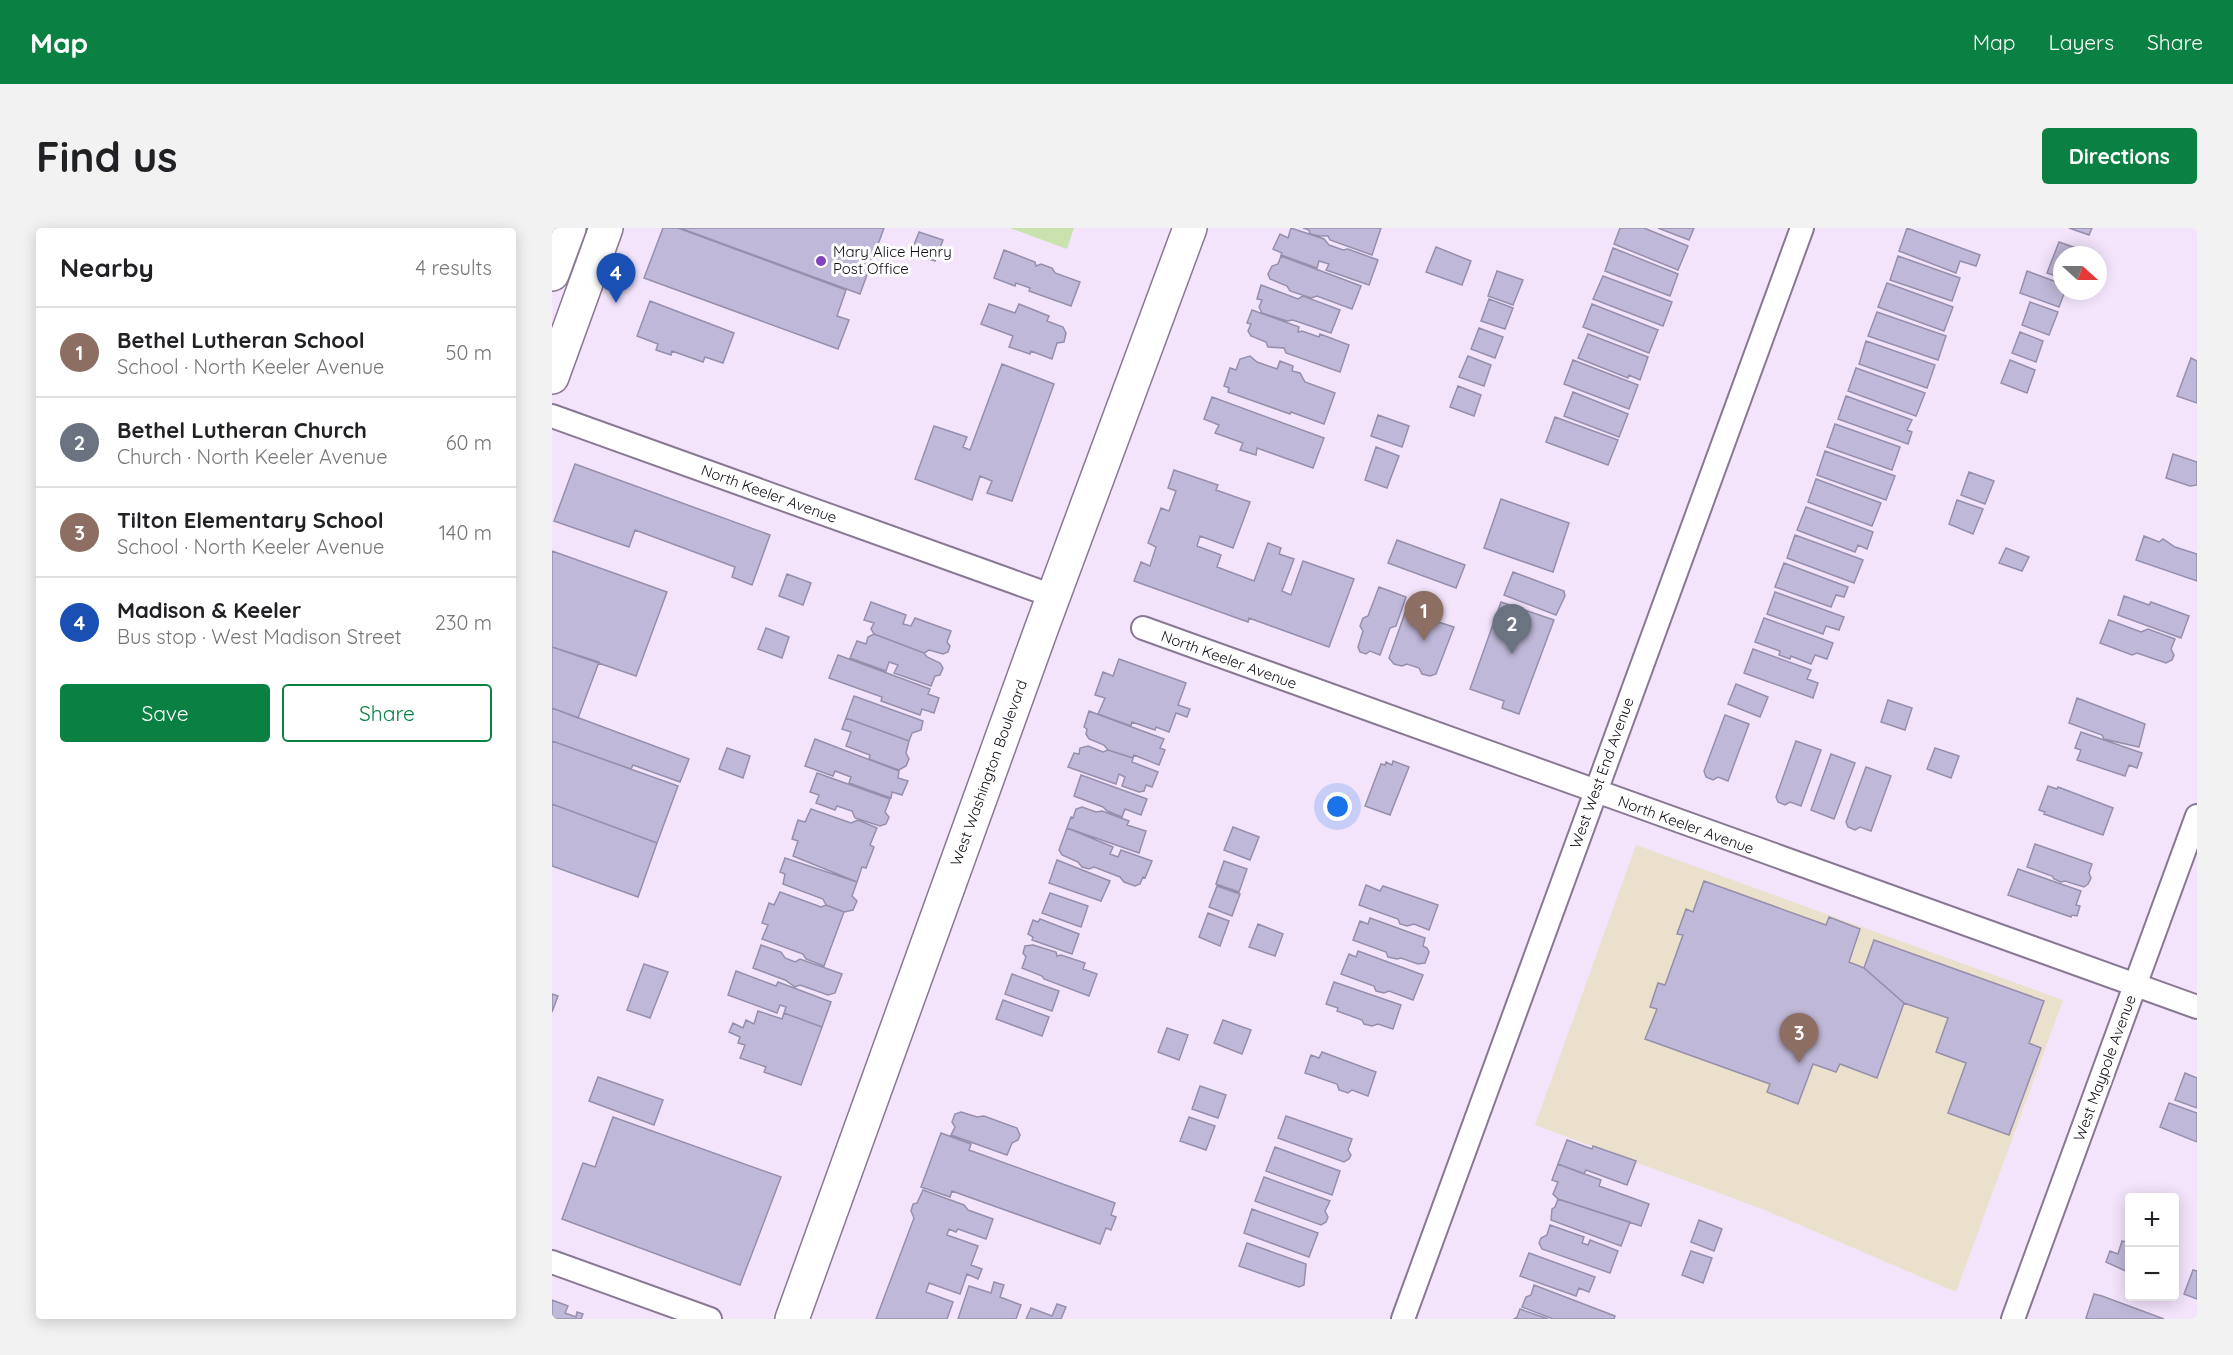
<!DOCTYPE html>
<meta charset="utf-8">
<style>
:root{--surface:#fff;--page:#f2f2f2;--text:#202124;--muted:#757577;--line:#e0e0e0;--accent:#0b8043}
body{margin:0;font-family:Quicksand,sans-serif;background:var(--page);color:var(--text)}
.controls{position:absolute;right:18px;bottom:18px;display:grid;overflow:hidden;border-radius:6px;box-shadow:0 3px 15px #0003}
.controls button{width:54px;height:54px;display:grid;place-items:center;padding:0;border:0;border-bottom:2px solid var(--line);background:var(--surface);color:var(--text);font:30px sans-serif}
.compass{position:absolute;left:1501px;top:18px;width:54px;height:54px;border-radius:50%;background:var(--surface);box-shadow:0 3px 15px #0003;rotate:111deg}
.you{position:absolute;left:786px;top:579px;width:21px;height:21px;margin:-15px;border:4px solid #fff;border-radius:50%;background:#1a73e8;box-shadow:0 0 0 9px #1a73e833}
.badge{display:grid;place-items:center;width:39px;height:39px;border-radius:50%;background:var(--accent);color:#fff;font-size:20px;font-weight:700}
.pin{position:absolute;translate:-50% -50px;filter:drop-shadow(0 2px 3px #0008)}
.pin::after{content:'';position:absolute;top:32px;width:21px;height:18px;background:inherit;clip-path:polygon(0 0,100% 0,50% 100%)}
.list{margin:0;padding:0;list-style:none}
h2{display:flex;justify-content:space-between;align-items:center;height:78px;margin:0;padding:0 24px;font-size:26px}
h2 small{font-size:20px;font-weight:400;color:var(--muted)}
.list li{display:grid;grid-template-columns:39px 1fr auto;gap:18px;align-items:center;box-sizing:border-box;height:90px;padding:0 24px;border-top:2px solid var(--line)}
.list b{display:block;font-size:22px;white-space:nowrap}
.list p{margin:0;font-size:20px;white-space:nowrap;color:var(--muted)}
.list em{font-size:20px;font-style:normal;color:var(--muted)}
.actions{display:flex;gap:12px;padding:18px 24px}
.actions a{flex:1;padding:14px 0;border:2px solid var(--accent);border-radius:6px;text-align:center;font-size:21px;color:var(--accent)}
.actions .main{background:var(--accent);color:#fff}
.map{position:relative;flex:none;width:1645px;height:1091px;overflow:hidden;border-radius:6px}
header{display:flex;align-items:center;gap:36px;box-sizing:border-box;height:84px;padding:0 30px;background:var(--accent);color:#fff}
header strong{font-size:28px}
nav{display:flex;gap:33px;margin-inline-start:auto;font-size:21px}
.intro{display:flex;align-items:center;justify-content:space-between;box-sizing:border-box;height:144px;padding:0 36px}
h1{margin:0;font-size:42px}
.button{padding:15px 27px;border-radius:6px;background:var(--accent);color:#fff;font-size:21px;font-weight:700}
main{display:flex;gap:36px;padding:0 36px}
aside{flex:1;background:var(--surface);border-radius:6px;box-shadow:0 3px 15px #0003}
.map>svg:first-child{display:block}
.education{fill:#eae0cb}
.green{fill:#cae3ae}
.building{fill:#c0b8d8;stroke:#968fac;stroke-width:1.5}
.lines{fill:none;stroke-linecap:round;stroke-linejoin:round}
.street-casing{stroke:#897893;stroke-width:26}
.secondary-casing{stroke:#897893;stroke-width:36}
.street{stroke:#fff;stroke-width:22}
.secondary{stroke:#fff;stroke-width:33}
.poi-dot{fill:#8244ba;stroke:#fff;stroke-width:2}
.labels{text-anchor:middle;stroke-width:6;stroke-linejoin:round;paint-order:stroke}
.poi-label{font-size:15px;fill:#120c16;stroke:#fff;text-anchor:start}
.street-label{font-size:15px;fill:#120c16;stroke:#fff}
</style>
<header>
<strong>Map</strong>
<nav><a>Map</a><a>Layers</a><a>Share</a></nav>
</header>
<div class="intro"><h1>Find us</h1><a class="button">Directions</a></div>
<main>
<aside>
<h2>Nearby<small>4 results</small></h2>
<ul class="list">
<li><span class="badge" style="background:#8d6e63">1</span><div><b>Bethel Lutheran School</b><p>School · North Keeler Avenue</p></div><em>50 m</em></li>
<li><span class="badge" style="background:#6b7280">2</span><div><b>Bethel Lutheran Church</b><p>Church · North Keeler Avenue</p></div><em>60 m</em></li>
<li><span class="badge" style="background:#8d6e63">3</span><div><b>Tilton Elementary School</b><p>School · North Keeler Avenue</p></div><em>140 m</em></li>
<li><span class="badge" style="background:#1a4fb4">4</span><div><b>Madison &amp; Keeler</b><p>Bus stop · West Madison Street</p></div><em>230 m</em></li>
</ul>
<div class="actions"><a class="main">Save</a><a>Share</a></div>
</aside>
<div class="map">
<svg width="1645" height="1091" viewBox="0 0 1645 1091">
<rect width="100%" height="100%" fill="#f3e4fc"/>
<path class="education" d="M1084,617L1511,772L1404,1064L1213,982L983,897Z"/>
<path class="green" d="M458,0H522L515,21Z"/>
<path class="building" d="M111,0H126L294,62L285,88L297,92L286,121L92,50Z
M128,0H332L308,66Z
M739,0L772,11L777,17L791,22L796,21L826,32L817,57L774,42L777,36L767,33L765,40L729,27L730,25L721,21L728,6L736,10Z
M751,0H829L820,27L778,12L776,8H768L758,6L757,2Z
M1068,0H1092L1136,18L1126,42L1062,16Z
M1106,0H1142L1137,12Z
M1355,0L1428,27L1424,38L1408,33L1404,45L1347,23Z
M1517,0H1540L1537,7Z
M367,4L391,12L383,33L359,25Z
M1507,14L1530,22L1529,27H1510V50L1495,45Z
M884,19L919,33L910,57L874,44Z
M1061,20L1126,46L1118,68L1053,43Z
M452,22L483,34L484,38L489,36L500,40L503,45L528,54L519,78L477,63L478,60L464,55L463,58L442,50Z
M729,28L809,58L800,81L765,68L759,70L738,63L735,58L718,51L716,46L720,38L726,36Z
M1346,28L1408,50L1400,73L1338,52Z
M945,43L971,52L961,77L936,68Z
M1475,43L1510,56V63H1513L1507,79L1468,65Z
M1051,48L1120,74L1111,98L1041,71Z
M1335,55L1401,79L1392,103L1326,79Z
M709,57L746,71L751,68L788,82L779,105L741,92L735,93L710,85L707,79L710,72L705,71Z
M937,71L961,80L953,101L929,93Z
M98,73L182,105L171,135L153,129L151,134L120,123L119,127L104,122L106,116L85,108Z
M1478,74L1506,84L1497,107L1470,97Z
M437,76L463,85L467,76L497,88L495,93L511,99L514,105L512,114L505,115L500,131L479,123L478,126L457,119L461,108L429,96Z
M1040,76L1106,102L1097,125L1031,99Z
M700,82L747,99L746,104L750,103L767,109L768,106L797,117L788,144L734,125L732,120L716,119L714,114L699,108L696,103L699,96L695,95Z
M1325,84L1394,108L1386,132L1316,108Z
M927,100L951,109L943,130L919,121Z
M1468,104L1491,113L1484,134L1460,125Z
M1036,106L1096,129L1088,152L1077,147L1076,150L1026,130Z
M1314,113L1383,137L1375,160L1307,136Z
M698,128L705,134L725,141L728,133L741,138L740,143L748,145L753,154L783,165L772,196L739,184L738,186L676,164L677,160L672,158L678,140L684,142L688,131Z
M916,128L939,137L932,158L907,149Z
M1639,130L1645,133V175L1625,168Z
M1021,132L1086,157L1077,181L1012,156Z
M1458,132L1483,142L1475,165L1449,155Z
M450,136L502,156L460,273L435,265L440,253L428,248L420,272L363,251L382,198L415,209L411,219L418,222Z
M1304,140L1373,165L1364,188L1296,163Z
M906,158L929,167L922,188L898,179Z
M1021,164L1076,186L1067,209L1012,188Z
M1294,168L1360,192L1355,202L1360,204L1356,216L1286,191Z
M660,169L772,210L761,240L705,220L704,227L688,222L691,215L663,205L667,197L652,191Z
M826,187L857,198L850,219L819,208Z
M1003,189L1066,212L1056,237L994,214Z
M1283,196L1348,219L1340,242L1275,219Z
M824,219L847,228L835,260L813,252Z
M1273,223L1343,248L1334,272L1265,247Z
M1621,226L1645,234V257L1638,258L1614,250Z
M23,236L218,307L200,357L180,349L183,339L83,302L77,319L2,293Z
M622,242L666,257L664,262L698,274L681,320L648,308L645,318L669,327L665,339L702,353L716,315L729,320L727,326L742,331L730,363L739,367L751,333L802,351L777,419L697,390L696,394L582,353L589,334L598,338L604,319L596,315L609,280L617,283L624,263L616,260Z
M1417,244L1442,253L1433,276L1409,267Z
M1264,251L1329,275L1320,298L1256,274Z
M949,271L1017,295L1001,344L932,320Z
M1405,272L1431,281L1421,306L1397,296Z
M1254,279L1321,304L1315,321L1306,317L1303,324L1245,302Z
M1243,307L1311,332L1302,355L1235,330Z
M1592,308L1607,314L1611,311L1623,319L1645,326V353L1584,332Z
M845,312L913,337L904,360L836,335Z
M1454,320L1477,329L1470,343L1447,335Z
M0,323L115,364L84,448L0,419Z
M1232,335L1296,359L1292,369L1284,367L1279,379L1223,359Z
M961,344L1012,363L1013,368L1004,387L952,367Z
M235,346L259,355L251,377L227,368Z
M827,359L854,369L844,398L838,400L828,427L818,423L814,426L808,424L806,419L811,403L808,398L811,390L816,388Z
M1223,364L1292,389L1287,402L1274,398L1271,406L1215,386Z
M1572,368L1597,377L1599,374L1637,388L1629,410L1566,387Z
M319,374L354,387L351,396L359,398L363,390L399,403L395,414L398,418L396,424L391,426L377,422L372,425L322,406L319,401L322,395L312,392Z
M949,374L1002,392L967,486L950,480L952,473L918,461Z
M854,382L874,390L872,397L879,399L883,393L902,399L884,446L878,448L870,446L867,440L855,436L850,438L842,436L837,430Z
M1212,390L1281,415L1275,431L1263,427L1259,436L1239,428L1238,431L1227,427L1228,423L1203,414Z
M1557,392L1589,404L1596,401L1623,411L1619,421L1622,427L1620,432L1614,435L1585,425L1580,427L1548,415Z
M214,400L237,409L230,430L206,421Z
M322,406L372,425L375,429L388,435L391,440L388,447L383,448L379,458L342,445L346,437L337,434L334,443L298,430L305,413L314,416L316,409Z
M0,419L47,434L26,490L0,480Z
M1201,421L1259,442L1255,451L1266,455L1261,470L1192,445Z
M286,427L378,461L376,466L387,470L382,485L370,481L368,487L329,473L330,469L277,450Z
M567,431L634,455L626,477L638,481L635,489L624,485L617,504L604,499L603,502L580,494L579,498L546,486L553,470L543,467L551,444L561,448Z
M1184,456L1216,469L1208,489L1176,476Z
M302,468L371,493L369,502L360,505L357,513L294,490Z
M1525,470L1593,496L1587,519L1552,511L1550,507L1517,495Z
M1336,472L1360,480L1353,502L1329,494Z
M0,480L137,531L128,554L81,537L79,541L0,513Z
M537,483L612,511L608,520L613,522L607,537L582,527L581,530L556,522L552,517L537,511L534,506L535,501L532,499Z
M1173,487L1197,496L1176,553L1166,549L1161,552L1154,549L1152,543Z
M294,490L357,513L354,525L357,531L354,538L347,542L317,531L318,527L294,518L299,504L290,501Z
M1529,504L1590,525L1585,540L1577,537L1573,548L1525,532L1529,522L1523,520Z
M263,511L347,543L346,550L356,553L350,567L340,564L339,570L297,555L299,549L283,543L281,548L253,538Z
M0,513L126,558L105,615L0,576Z
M1244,513L1269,522L1249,578L1238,574L1233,577L1226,574L1224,569Z
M536,518L551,524L556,522L581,530L580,534L606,544L600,559L594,557L592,563L587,564L570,558L573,549L567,546L564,556L516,539L522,525L527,526L528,520Z
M175,520L198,528L191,550L167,541Z
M1383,520L1407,528L1399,550L1375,541Z
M1279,526L1303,535L1282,591L1259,582Z
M841,533L857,539L838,587L813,578L829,536L833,537L834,534L840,537Z
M1314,539L1339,548L1319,603L1308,599L1303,602L1296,599L1294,594Z
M265,545L338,571L333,584L337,589L334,596L328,598L303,590L300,583L285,578L283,582L264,575L267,567L258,564Z
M529,547L595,571L589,587L573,581L570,589L555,583L551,579L522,568Z
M1496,558L1505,561L1506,559L1561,580L1551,607L1492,586L1493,584L1487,582Z
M0,576L105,615L86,669L0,638Z
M530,579L544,584L550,583L577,593L575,597L594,603L587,625L515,600L519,589L521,590L524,581Z
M259,581L299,595L306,592L325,600L318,617L322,619L314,640L310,639L305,654L241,628L246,613L240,611L246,592L253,594Z
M681,599L707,609L698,632L672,622Z
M515,600L561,619L558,626L566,629L569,622L600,633L593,650L591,649L588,656L583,658L572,654L568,649L542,639L537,641L530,639L526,634L510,627L507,622Z
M1483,616L1540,636L1537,645L1539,650L1536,656L1532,659L1513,653L1509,654L1502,651L1500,648L1475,639Z
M233,630L305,654L300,668L305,673L301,682L292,684L274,677L271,671L231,656L233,646L228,644Z
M505,632L558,653L549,673L497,655Z
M672,633L695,641L687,664L664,656Z
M1466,641L1529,663L1524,677L1528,678L1525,688L1520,687L1519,689L1456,667Z
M1152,653L1274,697L1277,689L1308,701L1297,734L1312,740L1352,775L1325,850L1288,836L1284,844L1261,836L1246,876L1215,864L1218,856L1093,811L1105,781L1098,779L1106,755L1113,757L1131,707L1125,706L1134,681L1141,684Z
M814,657L828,663L831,658L886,677L877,702L862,696L855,698L848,696L846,691L807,677Z
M665,658L688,666L680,688L657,679Z
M228,664L269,679L274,677L292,684L272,738L254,731L251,726L210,711L216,697L210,695L217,675L222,677Z
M498,665L536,678L529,699L490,685Z
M656,685L677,693L668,718L647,709Z
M818,690L873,710L871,718L875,720L877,724L873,735L866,736L849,730L845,731L836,729L834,724L801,712L808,693L816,696Z
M488,691L527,706L520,726L480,712L481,709L476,706L481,692L486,694Z
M706,696L731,706L723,728L697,719Z
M1322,712L1492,773L1477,815L1489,820L1457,907L1396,885L1414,835L1384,824L1396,790L1352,775L1312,740Z
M209,717L229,724L233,730L243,734L248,731L290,746L283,765L276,767L248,757L243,759L233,752L201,740Z
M481,717L504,724L505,728L509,727L533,735L531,741L545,746L537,768L492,751L490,748L470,740L474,729L471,725L473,718Z
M806,723L871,747L861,772L837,763L832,765L824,763L822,758L789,746L797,726L804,729Z
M92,736L116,744L98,790L75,782Z
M184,743L224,758L226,754L279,774L270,799L232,785L234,779L228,777L225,785L176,767Z
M460,746L507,763L500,783L453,766Z
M782,754L849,777L841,801L826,796L820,798L812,796L810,792L785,783L786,780L774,776Z
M0,766L6,768L0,784Z
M451,772L497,789L490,808L444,791Z
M206,783L230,791L232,785L270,799L249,857L212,844L214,839L188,830L193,817L186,815L188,809L177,804L181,795L191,800L194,792L202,796Z
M671,792L699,802L690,826L662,815Z
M615,800L636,807L627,832L606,824Z
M770,824L824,844L816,868L800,862L796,865L787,862L785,856L753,845L759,827L767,830Z
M1633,845L1645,850V880L1623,872Z
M46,849L111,872L102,897L37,873Z
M648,858L674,867L666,890L640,881Z
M1617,875L1645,885V914L1608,899Z
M409,884L425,889L432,888L465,900L468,907L466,912L460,915L455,927L399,907L403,899L400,894L403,886Z
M734,888L800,911L796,922L799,927L797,931L792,934L726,910Z
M61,889L229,949L188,1057L10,991L31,935L43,939Z
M637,889L663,898L654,922L628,913Z
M389,905L419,916L417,922L563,975L559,987L564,989L559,1002L554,1000L548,1016L400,963L398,969L369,959Z
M1015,912L1040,921L1041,918L1084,933L1075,957L1034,942L1032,946L1006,936Z
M723,919L788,943L780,967L714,943Z
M1006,936L1049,952L1047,958L1097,976L1089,998L1006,971L1001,966L1006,954L1000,952Z
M712,949L778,973L773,983L776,989L774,994L769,997L703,973Z
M371,962L412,977L416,982L441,991L434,1011L406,1001L404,1004L397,1001L395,1007L426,1018L419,1037L430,1041L426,1051L415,1046L408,1066L377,1055L374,1064L401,1074L395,1091H324L362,990L359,983L361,976L365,975Z
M1006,971L1078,994L1069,1018L999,992L1000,981L1003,979Z
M700,981L766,1005L757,1029L692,1005Z
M1147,992L1170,1001L1162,1023L1139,1014Z
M998,997L1032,1009L1030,1015L1036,1017L1038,1012L1066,1023L1058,1045L990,1021L987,1015L989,1010L995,1007Z
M1570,1013L1578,1015V1045L1554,1034L1558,1023L1566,1026Z
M695,1015L754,1036L752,1057L747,1059L687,1038Z
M1139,1023L1160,1030L1151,1055L1130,1047Z
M977,1025L1043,1049L1037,1064L1027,1060L1024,1068L968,1048Z
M1641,1042L1645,1043V1071L1632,1066Z
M442,1054L452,1057L448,1069L469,1077L464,1091H406L417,1058L439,1065Z
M982,1057L1063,1088L1062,1091H1001L970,1079L974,1069L979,1067Z
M1542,1066L1550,1068L1612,1091H1537L1534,1090Z
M0,1072L16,1078L13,1085L24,1089L25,1084L31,1086L29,1091H0Z
M505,1076L514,1079L509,1091H474L479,1080L500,1088Z
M968,1081L996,1091H962L965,1089Z"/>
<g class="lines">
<defs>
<path id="street" d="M0,188L501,368
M591,400L1645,779
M0,1034L158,1091
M851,1091L1250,0
M1461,1091L1645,588"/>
<path id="secondary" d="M0,46L17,0
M0,149L54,0
M240,1091L490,399L638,0"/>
</defs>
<use href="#street" class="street-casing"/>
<use href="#secondary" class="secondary-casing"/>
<use href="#street" class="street"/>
<use href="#secondary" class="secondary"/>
</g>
<circle class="poi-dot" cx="269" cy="33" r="6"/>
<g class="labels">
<g class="poi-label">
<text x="281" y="29">Mary Alice Henry<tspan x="281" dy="17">Post Office</tspan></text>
</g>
<g class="street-label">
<text transform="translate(217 266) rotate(20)" y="5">North Keeler Avenue</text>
<text transform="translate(677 432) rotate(20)" y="5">North Keeler Avenue</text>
<text transform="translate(437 545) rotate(-70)" y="5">West Washington Boulevard</text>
<text transform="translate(1050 545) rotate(-70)" y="5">West West End Avenue</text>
<text transform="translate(1134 597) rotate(20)" y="5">North Keeler Avenue</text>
<text transform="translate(1553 840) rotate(-70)" y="5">West Maypole Avenue</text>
</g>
</g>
</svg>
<div class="controls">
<button>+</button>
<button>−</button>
</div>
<svg class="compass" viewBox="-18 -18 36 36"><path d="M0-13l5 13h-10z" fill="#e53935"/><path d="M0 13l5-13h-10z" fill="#757577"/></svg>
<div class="you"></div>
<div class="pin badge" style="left:872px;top:413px;background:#8d6e63">1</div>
<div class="pin badge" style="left:960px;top:426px;background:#6b7280">2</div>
<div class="pin badge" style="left:1247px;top:835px;background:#8d6e63">3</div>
<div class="pin badge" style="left:64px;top:75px;background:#1a4fb4">4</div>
</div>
</main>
